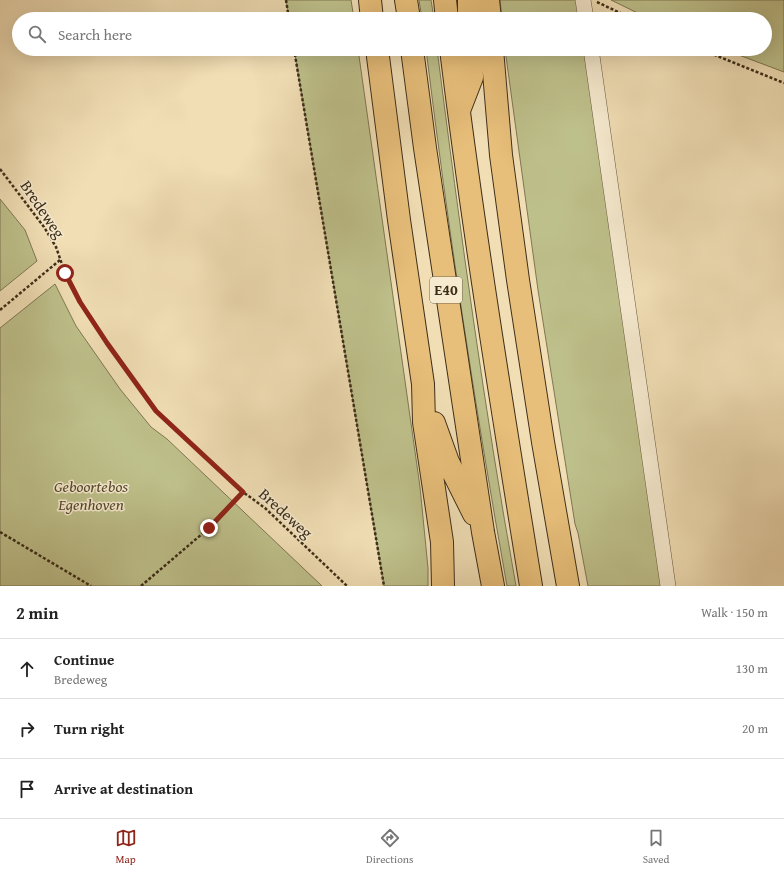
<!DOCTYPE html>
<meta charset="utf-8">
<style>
:root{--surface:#fff;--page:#f2f2f2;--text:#222;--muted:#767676;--line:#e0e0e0;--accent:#8f2418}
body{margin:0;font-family:"Gentium Book Plus",serif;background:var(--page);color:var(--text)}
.stop{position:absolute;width:12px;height:12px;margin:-9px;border:3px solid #8f2418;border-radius:50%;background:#fff}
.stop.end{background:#8f2418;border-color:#fff;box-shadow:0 1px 4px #0008}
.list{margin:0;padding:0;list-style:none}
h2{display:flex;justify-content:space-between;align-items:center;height:52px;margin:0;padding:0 16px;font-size:17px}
h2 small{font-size:13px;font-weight:400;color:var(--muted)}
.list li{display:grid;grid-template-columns:26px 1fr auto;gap:12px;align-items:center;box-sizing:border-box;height:60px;padding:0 16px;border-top:1px solid var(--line)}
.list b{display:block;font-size:15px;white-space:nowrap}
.list p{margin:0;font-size:13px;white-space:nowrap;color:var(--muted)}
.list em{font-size:13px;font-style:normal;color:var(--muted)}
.icon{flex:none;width:22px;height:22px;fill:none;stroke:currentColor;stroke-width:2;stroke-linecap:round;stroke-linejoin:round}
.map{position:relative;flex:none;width:784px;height:586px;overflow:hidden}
.search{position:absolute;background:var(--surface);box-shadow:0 4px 16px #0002;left:12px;right:12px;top:12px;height:44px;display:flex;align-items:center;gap:10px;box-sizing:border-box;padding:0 14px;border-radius:22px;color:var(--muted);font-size:15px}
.sheet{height:232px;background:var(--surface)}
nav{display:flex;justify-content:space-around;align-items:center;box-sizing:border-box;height:56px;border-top:1px solid var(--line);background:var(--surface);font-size:11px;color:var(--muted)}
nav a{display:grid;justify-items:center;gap:2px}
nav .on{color:var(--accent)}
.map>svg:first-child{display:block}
.green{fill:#bec08b;stroke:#7e7752}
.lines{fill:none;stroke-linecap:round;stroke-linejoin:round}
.street-casing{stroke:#6a5a40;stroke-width:16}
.highway-casing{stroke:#3d2e19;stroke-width:24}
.path{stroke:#3d2e19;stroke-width:2.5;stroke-dasharray:3 2;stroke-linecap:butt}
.street{stroke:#f6eacf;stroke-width:15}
.highway{stroke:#e8bf7a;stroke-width:22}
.route{stroke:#8f2418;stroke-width:5}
.labels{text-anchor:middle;stroke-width:3;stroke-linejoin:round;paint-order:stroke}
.shield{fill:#f6eacf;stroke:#746650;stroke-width:1}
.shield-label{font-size:15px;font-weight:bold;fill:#3d2e19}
.street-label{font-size:16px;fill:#3d2e19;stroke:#f6eacf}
.park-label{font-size:16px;font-style:italic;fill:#574b30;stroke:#f6eacf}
</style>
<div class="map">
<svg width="784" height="586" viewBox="0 0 784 586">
<rect width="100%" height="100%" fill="#f1deb5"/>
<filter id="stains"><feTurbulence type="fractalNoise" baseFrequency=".005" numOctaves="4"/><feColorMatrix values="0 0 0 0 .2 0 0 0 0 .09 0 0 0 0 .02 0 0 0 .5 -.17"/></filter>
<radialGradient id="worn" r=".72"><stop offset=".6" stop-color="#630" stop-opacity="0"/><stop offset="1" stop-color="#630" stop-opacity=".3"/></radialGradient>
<path class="green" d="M286,0H351L354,19H289Z
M419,0H431L434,19H422Z
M500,0H579L582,19H502Z
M611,0H784V72L723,49H765V19H650Z
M294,49H358L420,487L428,568V586H384Z
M426,49H437C460,228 484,408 516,586H507C475,408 448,228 426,49Z
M505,49H586L664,586H588L578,533L575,524L538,290Z
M0,199L25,230L37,261L0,291Z
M55,284L76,326L120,389L151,427L167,439L322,586H0V328Z"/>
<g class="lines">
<defs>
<path id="street" d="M583,0L586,19
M591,49L668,586"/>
<path id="highway" d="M370,0L372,19
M406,0L409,19
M445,0L447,19
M469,0V19
M488,0L490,19
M377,49L399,220L423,384L424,422L442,542L443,586
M412,49L425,148L483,532L493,586
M451,49C473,229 502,407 531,586
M492,49L501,155L518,280L543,442L568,586
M460,108L472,77L471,49
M434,423L448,462L474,514"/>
</defs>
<use href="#street" class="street-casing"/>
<use href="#highway" class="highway-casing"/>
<path class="path" d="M286,0L289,19
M597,2L633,19
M294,49L384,586
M700,49L784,83
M0,169L44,227L56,247L65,273L80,302L107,343L156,411L243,492L265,508L347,586
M0,310L60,260
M0,532L91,586
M141,586L209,528L243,492"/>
<use href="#street" class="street"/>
<use href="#highway" class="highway"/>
</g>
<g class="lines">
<path class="route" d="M65,273L80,302L107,343L156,411L243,492L209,528"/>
</g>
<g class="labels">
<rect class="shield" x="430" y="277" width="32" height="26" rx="3"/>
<g class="shield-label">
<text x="446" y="295">E40</text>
</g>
<g class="street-label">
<text transform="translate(43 209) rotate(56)" y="6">Bredeweg</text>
<text transform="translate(286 513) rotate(42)" y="6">Bredeweg</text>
</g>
<g class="park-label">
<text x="91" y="492">Geboortebos<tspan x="91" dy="18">Egenhoven</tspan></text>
</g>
</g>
<rect width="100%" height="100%" filter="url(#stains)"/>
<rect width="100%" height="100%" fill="url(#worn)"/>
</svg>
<div class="stop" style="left:65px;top:273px"></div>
<div class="stop end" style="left:209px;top:528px"></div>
<div class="search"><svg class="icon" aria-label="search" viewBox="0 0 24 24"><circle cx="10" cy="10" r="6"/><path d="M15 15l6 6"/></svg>Search here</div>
</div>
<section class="sheet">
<h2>2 min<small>Walk · 150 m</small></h2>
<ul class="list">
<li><svg class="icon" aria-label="ahead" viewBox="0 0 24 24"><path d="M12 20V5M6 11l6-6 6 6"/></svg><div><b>Continue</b><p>Bredeweg</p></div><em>130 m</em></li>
<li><svg class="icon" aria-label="right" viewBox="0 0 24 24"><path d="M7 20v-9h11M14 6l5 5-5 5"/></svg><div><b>Turn right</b></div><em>20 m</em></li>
<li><svg class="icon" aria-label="arrive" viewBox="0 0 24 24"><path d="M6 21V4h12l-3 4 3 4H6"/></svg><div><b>Arrive at destination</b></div></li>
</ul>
</section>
<nav>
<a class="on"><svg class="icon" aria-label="map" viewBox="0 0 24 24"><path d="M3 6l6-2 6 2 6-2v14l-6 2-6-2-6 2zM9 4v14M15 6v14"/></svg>Map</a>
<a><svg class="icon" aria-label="directions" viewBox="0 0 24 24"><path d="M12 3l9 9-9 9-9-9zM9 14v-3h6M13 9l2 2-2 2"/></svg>Directions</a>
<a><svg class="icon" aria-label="saved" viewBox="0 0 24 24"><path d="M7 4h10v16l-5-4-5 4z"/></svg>Saved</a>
</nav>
